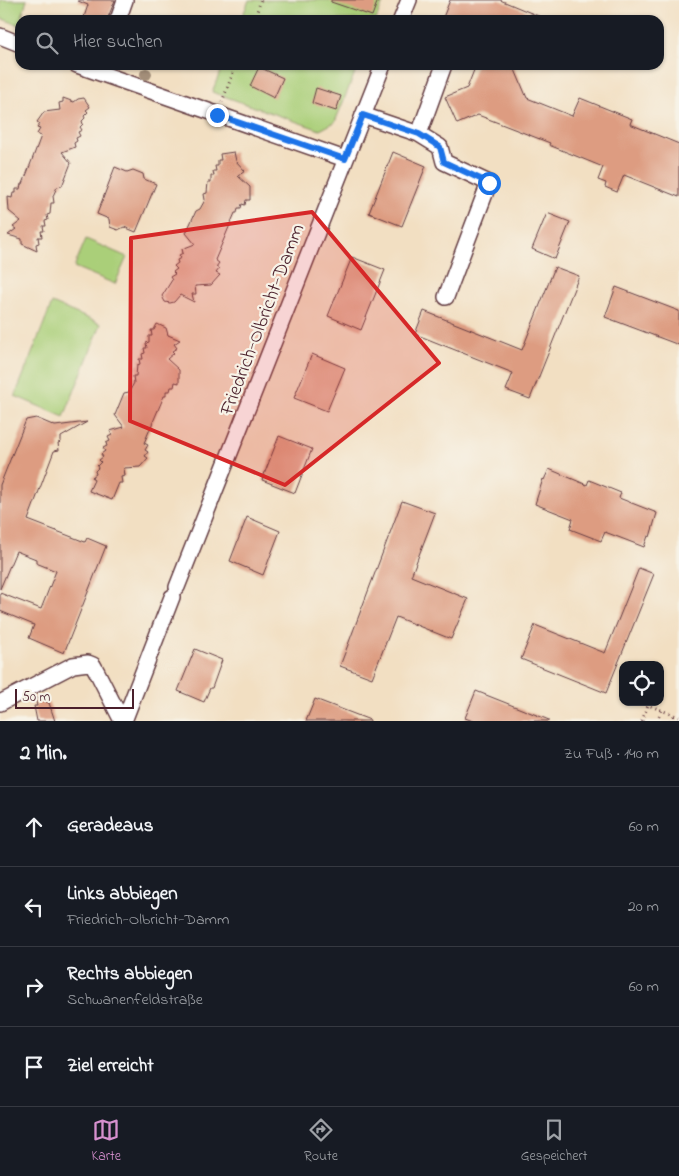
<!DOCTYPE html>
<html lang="de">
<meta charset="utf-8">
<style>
:root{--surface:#171b24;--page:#242831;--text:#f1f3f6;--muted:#9ea1a6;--line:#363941;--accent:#d690ce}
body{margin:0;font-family:"Indie Flower",sans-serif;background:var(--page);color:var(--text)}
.controls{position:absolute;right:15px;bottom:15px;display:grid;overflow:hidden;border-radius:10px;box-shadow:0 1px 4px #0004}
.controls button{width:45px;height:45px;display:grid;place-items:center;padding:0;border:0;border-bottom:1px solid var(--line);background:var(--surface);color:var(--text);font:25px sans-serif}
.scale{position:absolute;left:15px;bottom:12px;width:119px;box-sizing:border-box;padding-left:5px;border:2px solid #4a1f2b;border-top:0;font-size:14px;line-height:18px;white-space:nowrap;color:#4a1f2b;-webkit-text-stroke:4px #f7f3e8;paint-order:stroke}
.stop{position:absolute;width:15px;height:15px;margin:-11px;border:4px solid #1a73e8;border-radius:50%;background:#fff}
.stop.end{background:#1a73e8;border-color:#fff;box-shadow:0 1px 5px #0008}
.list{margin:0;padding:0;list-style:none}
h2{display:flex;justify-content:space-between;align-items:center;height:65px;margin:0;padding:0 20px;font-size:21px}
h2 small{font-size:16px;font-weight:400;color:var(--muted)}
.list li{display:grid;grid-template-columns:32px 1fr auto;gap:15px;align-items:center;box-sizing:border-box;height:80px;padding:0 20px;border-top:1px solid var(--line)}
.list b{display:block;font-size:19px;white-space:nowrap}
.list p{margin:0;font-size:16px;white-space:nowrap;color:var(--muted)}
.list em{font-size:16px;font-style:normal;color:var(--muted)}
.icon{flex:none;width:28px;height:28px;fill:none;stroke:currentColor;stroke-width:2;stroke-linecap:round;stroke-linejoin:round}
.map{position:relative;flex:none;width:679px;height:721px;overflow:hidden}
.search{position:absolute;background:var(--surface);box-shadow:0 1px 4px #0004;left:15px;right:15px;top:15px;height:55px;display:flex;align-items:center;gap:12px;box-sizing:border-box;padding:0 18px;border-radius:15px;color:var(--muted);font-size:19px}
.sheet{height:385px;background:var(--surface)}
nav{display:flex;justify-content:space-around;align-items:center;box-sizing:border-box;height:70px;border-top:1px solid var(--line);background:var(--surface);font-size:14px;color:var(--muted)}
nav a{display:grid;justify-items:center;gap:2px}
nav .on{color:var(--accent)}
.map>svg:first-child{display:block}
.green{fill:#aacf79;stroke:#7a7752}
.building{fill:#dd9c81}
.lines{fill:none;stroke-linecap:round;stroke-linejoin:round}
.minor-casing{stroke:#633c42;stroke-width:18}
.path{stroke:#633c42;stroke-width:3;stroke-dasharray:1 4;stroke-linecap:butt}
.minor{stroke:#fff;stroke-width:15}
.tree{fill:#a38e79}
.route{stroke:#1a73e8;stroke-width:6}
.marked{fill:#d62828;fill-opacity:0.2;stroke:#d62828;stroke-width:4;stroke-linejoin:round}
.labels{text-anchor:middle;stroke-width:4.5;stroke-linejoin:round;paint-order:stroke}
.street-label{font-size:20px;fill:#4a1f2b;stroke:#f7f3e8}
</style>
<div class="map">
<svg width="679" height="721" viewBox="0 0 679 721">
<rect width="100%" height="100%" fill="#f7f3e8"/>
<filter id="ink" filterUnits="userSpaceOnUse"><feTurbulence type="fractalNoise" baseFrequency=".02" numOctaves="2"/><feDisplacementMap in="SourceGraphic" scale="10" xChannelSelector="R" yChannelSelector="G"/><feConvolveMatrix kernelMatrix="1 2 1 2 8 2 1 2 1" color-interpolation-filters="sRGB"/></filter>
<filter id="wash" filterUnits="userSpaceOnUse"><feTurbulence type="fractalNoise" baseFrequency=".0096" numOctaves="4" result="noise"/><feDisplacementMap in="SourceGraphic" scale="20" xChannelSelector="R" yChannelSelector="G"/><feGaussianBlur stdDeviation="1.12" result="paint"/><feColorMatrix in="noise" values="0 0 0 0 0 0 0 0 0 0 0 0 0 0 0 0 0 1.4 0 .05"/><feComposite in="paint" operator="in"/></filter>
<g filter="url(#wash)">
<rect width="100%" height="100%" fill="#f2dfc2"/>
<path class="green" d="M0,0H27L19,25L0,18Z
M249,0H384L376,20H241Z
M223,65H358L335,122L320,130L212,92Z
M86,239L127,257L115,284L74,267Z
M52,303L101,324L64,417L15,396Z"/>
<g id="blocks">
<path class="building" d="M78,0H115L107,20H94L84,17L88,5L78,1Z
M331,0H378L372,16L331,2Z
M450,0H500L548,20H442Z
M476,65H513L527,98L572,116L580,98L632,119L630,124L679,144V197L624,175L617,192L605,187L606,183L598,180L603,167L549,145L550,143L478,115L457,124L445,97L467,88Z
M259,67L283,78L274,98L250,86Z
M316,88L341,96L336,111L312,103Z
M63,98L74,102L78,99L84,98L90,107L86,110L88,112L84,116L85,118L82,121L83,124L80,127L82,130L78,132L80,136L76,138L77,141L74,143L75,147L62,152L71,163L62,186L57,187L53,196L54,203H51L50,214L47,215L48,220L45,221L46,226H43L44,231H41L42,237H38L39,243L36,244L37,251L22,244V239L8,235L16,229L13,227L21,221L9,211L8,197L12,198L13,193H16V189H20L21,184H23L41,136L37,134L40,129L37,128L40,124L37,122L44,112L60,110L59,103L63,102Z
M234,152L236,161L245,171L238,176L250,187V200H246L245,205L242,204L241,208H238L237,213H235L215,260L219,263L216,267L219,269L216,273L220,275L211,285L195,286L196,294H192L194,302L180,295L174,302L170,303L165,302L162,296L172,280L170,277L175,274L173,272L177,269L174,266L178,263L177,260L181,258L179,255L183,253L182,249L195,244L186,233L196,211L200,209L205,200L204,194L207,193L208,182H211V176H214L213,171H216L215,166H218V160H221L220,154Z
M393,152L426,166L402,226L369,213Z
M115,167L127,172L133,170L143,174L144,179L156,184L136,232L124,227L118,230L110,227L109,219L97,214Z
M547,213L570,222L555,259L532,249Z
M352,257L385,270L361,330L328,316Z
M555,267L579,276L530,399L506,390L513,373L415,334L424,311L522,350Z
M616,287L679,311V345L605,317Z
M157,324L166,328L168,335L180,340L174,344L177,348L172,351L174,353L167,359L179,370V383L175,382L174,387H171L170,391H166V396H164L144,443L148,445L145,450L148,452L145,456L148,458L140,467L124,468L125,476L121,477L122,483H119L112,500L89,491L94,480L92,477L96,474L95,471L98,468L97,466L101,462L99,460L103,457L101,454L105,451L103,448L107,446L106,443L110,441L108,437L112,435L110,431L124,427L115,415L124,393L129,392L134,383L133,376H136L137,365L140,364L139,359H143L142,354L145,353L144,348H147L146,343L149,342V336H152L151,330H154Z
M312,354L345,368L327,411L294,398Z
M36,418L55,426L87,422L61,437V442L58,443L59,450L54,451L28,520L85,542L87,538L106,546L64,653L29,638L34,625L0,611V593L41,609L56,571L36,563V559L16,551L0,589V485L26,420Z
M279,436L312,449L295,493L262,480Z
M549,469L587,485L589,480L621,493L619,498L657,513L650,537L648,536L644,547L605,532L601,541L570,529L573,519L535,504L543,479L544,480Z
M402,501L435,513L411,576L468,599L451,639L396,617L372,678L340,666Z
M247,517L280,531L263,575L230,561Z
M639,568L654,574L606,693L521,659L535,625L605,653Z
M195,649L222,660L212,688H210L204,702L178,691Z
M476,691L549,720V721H473L465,718Z
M35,697L49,703L55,721H37L34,706H37Z
M315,699L370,720V721H306Z"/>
</g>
</g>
<g filter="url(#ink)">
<use href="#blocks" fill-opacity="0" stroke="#633c42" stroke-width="1"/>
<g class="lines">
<defs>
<path id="minor" d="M117,20L119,17L125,0
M401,20L409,0
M0,36L20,44
M77,65L345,159
M363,115L419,134L440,147L444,162L489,183L446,297
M419,134L444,65
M177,587L383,65
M0,703L73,665L88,663L93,665L97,672L122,721
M124,721L172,597"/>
</defs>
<use href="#minor" class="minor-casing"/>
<path class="path" d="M254,20L261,0
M222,102L236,65
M659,716L662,710
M642,721L648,705L679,717
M670,721L673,715"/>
<use href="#minor" class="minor"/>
</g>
<circle class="tree" cx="146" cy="74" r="6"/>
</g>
<g class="lines" filter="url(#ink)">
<path class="route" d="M217,115L345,159L363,115L419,134L440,147L444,162L489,183"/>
</g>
<path class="marked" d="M312,212L439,363L285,485L130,421L131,238Z"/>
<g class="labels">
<g class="street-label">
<text transform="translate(261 319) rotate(-69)" y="7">Friedrich-Olbricht-Damm</text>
</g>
</g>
</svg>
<div class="controls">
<button><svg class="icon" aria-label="locate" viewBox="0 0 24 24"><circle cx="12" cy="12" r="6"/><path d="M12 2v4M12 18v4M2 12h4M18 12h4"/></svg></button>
</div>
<div class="scale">50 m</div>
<div class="stop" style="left:489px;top:183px"></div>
<div class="stop end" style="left:217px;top:115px"></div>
<div class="search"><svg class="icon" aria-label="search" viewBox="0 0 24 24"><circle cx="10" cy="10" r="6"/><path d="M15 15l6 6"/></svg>Hier suchen</div>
</div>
<section class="sheet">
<h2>2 Min.<small>Zu Fuß · 140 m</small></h2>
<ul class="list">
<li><svg class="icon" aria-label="ahead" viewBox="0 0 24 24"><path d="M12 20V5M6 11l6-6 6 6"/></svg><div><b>Geradeaus</b></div><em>60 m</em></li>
<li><svg class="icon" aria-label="left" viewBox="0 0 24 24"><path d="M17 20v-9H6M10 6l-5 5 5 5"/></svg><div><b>Links abbiegen</b><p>Friedrich-Olbricht-Damm</p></div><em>20 m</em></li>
<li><svg class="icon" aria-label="right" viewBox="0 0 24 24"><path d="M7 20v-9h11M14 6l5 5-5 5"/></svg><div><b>Rechts abbiegen</b><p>Schwanenfeldstraße</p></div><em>60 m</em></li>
<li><svg class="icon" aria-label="arrive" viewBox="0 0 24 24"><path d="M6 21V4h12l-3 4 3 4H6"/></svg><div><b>Ziel erreicht</b></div></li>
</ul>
</section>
<nav>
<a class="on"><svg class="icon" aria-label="map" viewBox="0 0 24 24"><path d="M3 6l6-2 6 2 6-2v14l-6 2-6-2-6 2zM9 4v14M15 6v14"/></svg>Karte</a>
<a><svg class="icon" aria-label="directions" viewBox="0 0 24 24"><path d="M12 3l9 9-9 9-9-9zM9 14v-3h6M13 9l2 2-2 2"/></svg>Route</a>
<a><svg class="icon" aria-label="saved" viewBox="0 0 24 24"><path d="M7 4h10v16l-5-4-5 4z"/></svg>Gespeichert</a>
</nav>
